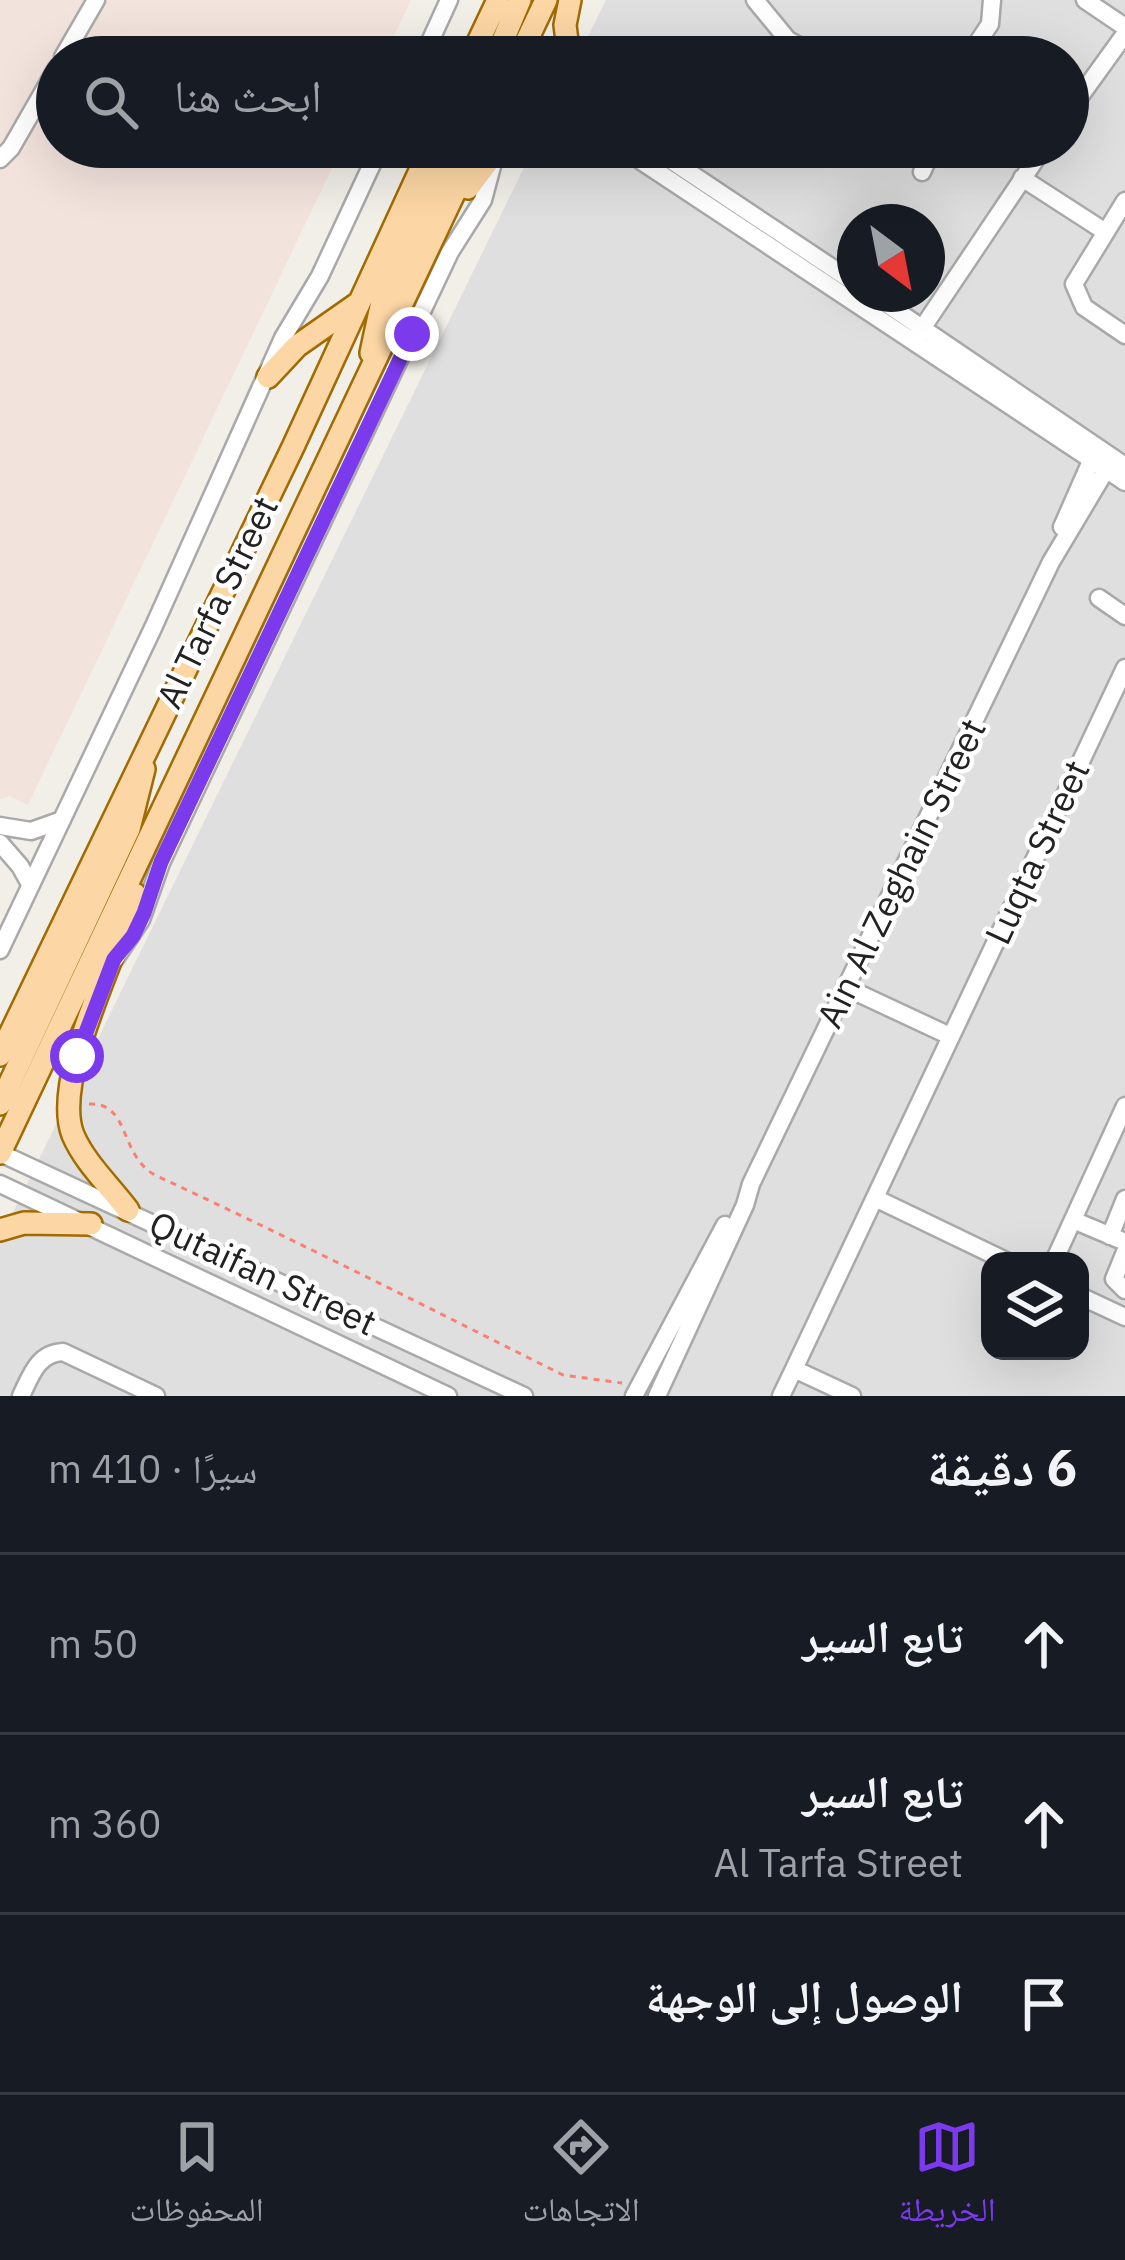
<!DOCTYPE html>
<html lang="ar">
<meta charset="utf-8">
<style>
:root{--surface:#171b24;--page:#20242c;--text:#f1f3f6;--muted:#9ea1a6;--line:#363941;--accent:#7c3aed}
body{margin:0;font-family:"IBM Plex Sans","Noto Naskh Arabic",sans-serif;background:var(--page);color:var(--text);direction:rtl}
.controls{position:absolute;right:36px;bottom:36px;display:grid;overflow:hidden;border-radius:24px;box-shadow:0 12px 48px #0002}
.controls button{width:108px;height:108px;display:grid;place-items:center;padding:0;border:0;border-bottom:3px solid var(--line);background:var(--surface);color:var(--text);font:60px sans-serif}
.compass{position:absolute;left:837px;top:204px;width:108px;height:108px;border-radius:50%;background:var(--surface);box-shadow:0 12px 48px #0002;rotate:148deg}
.stop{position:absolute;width:36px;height:36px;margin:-27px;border:9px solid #7c3aed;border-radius:50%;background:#fff}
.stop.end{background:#7c3aed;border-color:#fff;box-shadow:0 3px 12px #0008}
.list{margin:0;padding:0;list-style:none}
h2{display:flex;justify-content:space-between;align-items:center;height:156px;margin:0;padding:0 48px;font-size:51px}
h2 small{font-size:39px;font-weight:400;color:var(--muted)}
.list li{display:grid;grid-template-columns:78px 1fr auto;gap:36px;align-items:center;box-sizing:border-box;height:180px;padding:0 48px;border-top:3px solid var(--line)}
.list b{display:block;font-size:45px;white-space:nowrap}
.list p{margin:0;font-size:39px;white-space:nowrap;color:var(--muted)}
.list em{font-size:39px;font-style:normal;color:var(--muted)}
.icon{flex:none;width:66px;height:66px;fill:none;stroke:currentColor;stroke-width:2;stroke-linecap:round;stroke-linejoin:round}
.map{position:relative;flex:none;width:1125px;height:1396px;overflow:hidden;direction:ltr}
.search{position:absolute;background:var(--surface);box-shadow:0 12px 48px #0002;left:36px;right:36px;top:36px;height:132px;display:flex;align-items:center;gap:30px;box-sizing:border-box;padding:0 42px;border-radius:66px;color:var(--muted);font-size:45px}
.sheet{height:696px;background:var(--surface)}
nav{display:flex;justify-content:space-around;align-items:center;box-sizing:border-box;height:168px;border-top:3px solid var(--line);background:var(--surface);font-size:33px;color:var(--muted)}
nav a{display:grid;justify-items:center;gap:6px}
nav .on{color:var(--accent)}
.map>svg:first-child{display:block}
.residential{fill:#e0dfdf;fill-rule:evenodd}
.military{fill:#f3e3dd}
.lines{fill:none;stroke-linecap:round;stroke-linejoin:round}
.minor-casing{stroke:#a9a9a9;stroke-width:21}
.major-casing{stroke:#a06b00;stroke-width:26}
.path{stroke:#fa8072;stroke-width:3;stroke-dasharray:6 6;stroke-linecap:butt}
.minor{stroke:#fff;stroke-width:16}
.major{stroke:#fcd6a4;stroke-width:21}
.route{stroke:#7c3aed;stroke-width:15}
.labels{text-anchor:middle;stroke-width:9;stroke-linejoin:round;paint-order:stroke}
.street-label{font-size:36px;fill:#222;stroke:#fff}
</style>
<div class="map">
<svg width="1125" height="1396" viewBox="0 0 1125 1396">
<rect width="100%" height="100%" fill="#f2efe9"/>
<path class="residential" d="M606,0H1125V1396H0V1239L534,147H1068V57H578ZM855,222H927V294H855ZM990,1261H1080V1351H990Z"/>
<path class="military" d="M0,0H411L384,57H57V147H342L28,805L10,796L0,799Z"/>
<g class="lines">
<defs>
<path id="minor" d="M755,0L788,40L820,57
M1085,0L1125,27
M63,57L96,0
M423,57L449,0
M968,57L990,24L992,0
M1068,113L1125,34
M620,147L1125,482
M651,147L855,283
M0,159L11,148L57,68
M922,172L933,147
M1022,178L1104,231
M1125,201L1074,284L1084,307L1125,335
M872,294L1125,466
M917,336L1044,147
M1062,527L1095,452
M1099,598L1125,616
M0,826L31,831L62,820
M0,843L20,866L30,884
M0,950L153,628L283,338L320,276L380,147
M115,959L141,920L161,863L450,252L483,200L495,155
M845,987L950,1036
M0,1153L524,1396
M0,1184L448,1396
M875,1198L1006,1261
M1073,1220L1125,1242
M1110,1236L1125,1199
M1125,1252L1114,1279L1125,1290
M1054,1261L1125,1106
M1080,1296L1125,1317
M21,1396C31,1375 38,1353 63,1352L156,1396
M634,1396L725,1225
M657,1396L745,1205L751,1184L1051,562L1113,458
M781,1396L794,1369
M852,1396L794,1369L1125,668"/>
<path id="major" d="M471,57L498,0
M496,57L520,0
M519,57L546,0
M569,57L565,25L570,0
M468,188L499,147
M371,353L383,297L454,147
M268,377L297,346L357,304
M0,1055L293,447L431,147
M0,1104L129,829L144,769
M0,1153L476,147
M128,1210C110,1186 85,1163 73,1135C51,1079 118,954 135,894
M0,1230L24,1223L91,1224"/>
</defs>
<use href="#minor" class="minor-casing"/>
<use href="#major" class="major-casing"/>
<path class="path" d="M89,1104C132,1102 118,1159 159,1177C295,1240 429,1308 563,1375L622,1383"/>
<use href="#minor" class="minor"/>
<use href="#major" class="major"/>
</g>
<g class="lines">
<path class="route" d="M77,1056L114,959L133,936L144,913L161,862L412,334"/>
</g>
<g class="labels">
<g class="street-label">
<text transform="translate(217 602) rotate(-64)" y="13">Al Tarfa Street</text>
<text transform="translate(1037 852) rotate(-65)" y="13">Luqta Street</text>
<text transform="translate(901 873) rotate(-64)" y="13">Ain Al Zeghain Street</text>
<text transform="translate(263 1273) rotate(25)" y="13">Qutaifan Street</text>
</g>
</g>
</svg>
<div class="controls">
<button><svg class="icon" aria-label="layers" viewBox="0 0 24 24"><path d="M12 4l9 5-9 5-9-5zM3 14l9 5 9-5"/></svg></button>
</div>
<svg class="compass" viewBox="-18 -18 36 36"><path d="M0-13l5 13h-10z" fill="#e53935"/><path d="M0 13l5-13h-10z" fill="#9ea1a6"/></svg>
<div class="stop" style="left:77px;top:1056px"></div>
<div class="stop end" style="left:412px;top:334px"></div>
<div class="search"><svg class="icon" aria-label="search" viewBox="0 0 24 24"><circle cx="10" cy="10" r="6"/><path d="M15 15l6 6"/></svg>ابحث هنا</div>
</div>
<section class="sheet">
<h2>6 دقيقة<small>سيرًا · 410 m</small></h2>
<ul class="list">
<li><svg class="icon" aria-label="ahead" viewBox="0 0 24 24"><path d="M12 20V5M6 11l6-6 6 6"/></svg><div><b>تابع السير</b></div><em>50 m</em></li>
<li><svg class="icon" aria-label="ahead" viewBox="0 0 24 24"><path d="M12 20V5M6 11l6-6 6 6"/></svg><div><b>تابع السير</b><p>Al Tarfa Street</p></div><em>360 m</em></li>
<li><svg class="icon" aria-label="arrive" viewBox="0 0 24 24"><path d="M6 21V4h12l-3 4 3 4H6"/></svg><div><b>الوصول إلى الوجهة</b></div></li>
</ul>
</section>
<nav>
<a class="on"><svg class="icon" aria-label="map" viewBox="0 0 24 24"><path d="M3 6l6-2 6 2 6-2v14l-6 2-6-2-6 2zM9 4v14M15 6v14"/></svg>الخريطة</a>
<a><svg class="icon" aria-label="directions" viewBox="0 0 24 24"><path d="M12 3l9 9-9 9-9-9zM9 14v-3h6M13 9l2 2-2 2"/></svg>الاتجاهات</a>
<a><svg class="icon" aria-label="saved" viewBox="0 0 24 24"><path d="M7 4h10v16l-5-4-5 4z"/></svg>المحفوظات</a>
</nav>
